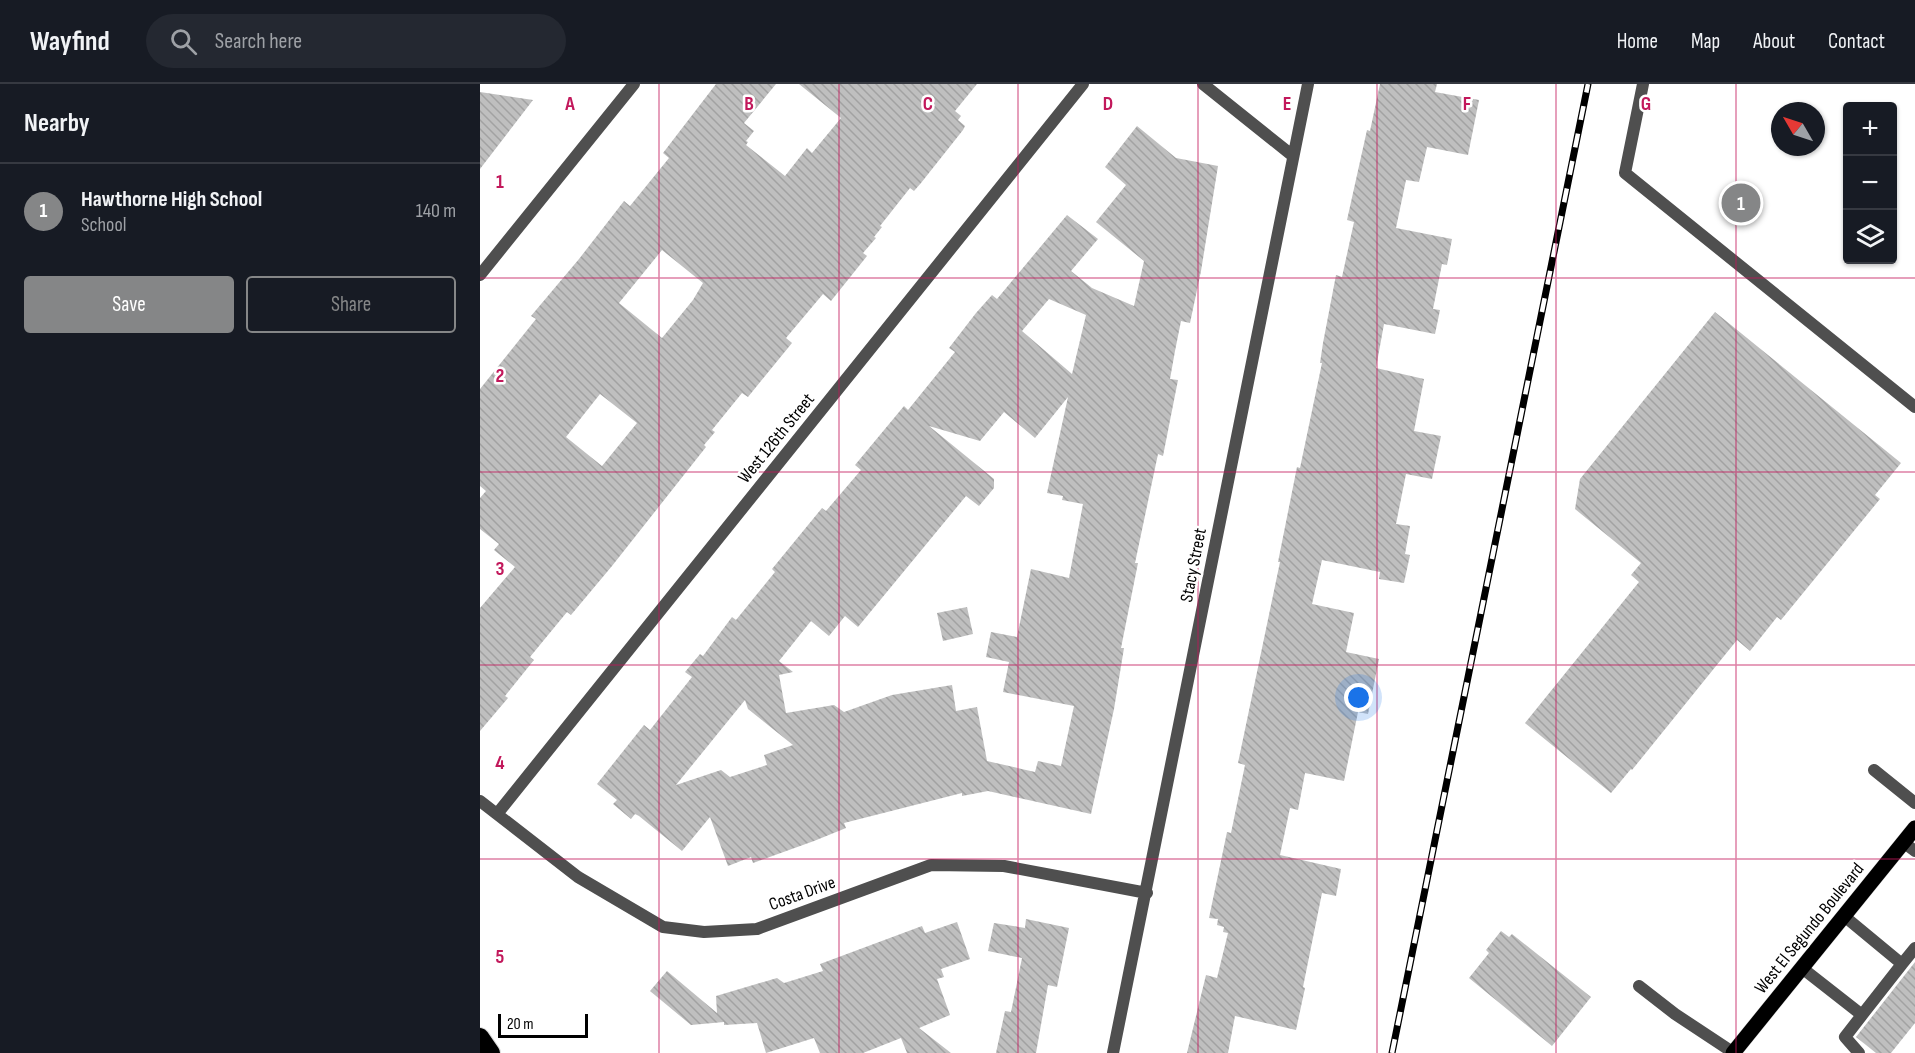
<!DOCTYPE html>
<meta charset="utf-8">
<style>
:root{--surface:#171b24;--page:#242831;--text:#f1f3f6;--muted:#9ea1a6;--line:#363941;--accent:#858687}
body{margin:0;font-family:"Sofia Sans Condensed",sans-serif;background:var(--page);color:var(--text)}
.controls{position:absolute;right:18px;top:18px;display:grid;overflow:hidden;border-radius:6px;box-shadow:0 2px 4px #0004}
.controls button{width:54px;height:54px;display:grid;place-items:center;padding:0;border:0;border-bottom:2px solid var(--line);background:var(--surface);color:var(--text);font:30px sans-serif}
.compass{position:absolute;left:1291px;top:18px;width:54px;height:54px;border-radius:50%;background:var(--surface);box-shadow:0 2px 4px #0004;rotate:309deg}
.scale{position:absolute;left:18px;bottom:15px;width:90px;box-sizing:border-box;padding-left:6px;border:3px solid #000;border-top:0;font-size:16px;line-height:21px;white-space:nowrap;color:#000;-webkit-text-stroke:4px #fff;paint-order:stroke}
.you{position:absolute;left:879px;top:614px;width:21px;height:21px;margin:-15px;border:4px solid #fff;border-radius:50%;background:#1a73e8;box-shadow:0 0 0 9px #1a73e833}
.badge{display:grid;place-items:center;width:39px;height:39px;border-radius:50%;background:var(--accent);color:#fff;font-size:20px;font-weight:700}
.pin{position:absolute;translate:-50% -50%;border:3px solid #fff;box-shadow:0 2px 6px #0006}
.list{margin:0;padding:0;list-style:none}
h2{display:flex;justify-content:space-between;align-items:center;height:78px;margin:0;padding:0 24px;font-size:26px}
h2 small{font-size:20px;font-weight:400;color:var(--muted)}
.list li{display:grid;grid-template-columns:39px 1fr auto;gap:18px;align-items:center;box-sizing:border-box;height:96px;padding:0 24px;border-top:2px solid var(--line)}
.list b{display:block;font-size:22px;white-space:nowrap}
.list p{margin:0;font-size:20px;white-space:nowrap;color:var(--muted)}
.list em{font-size:20px;font-style:normal;color:var(--muted)}
.actions{display:flex;gap:12px;padding:18px 24px}
.actions a{flex:1;padding:14px 0;border:2px solid var(--accent);border-radius:6px;text-align:center;font-size:21px;color:var(--accent)}
.actions .main{background:var(--accent);color:#fff}
.icon{flex:none;width:33px;height:33px;fill:none;stroke:currentColor;stroke-width:2;stroke-linecap:round;stroke-linejoin:round}
.map{position:relative;flex:none;width:1435px;height:969px;overflow:hidden}
header{display:flex;align-items:center;gap:36px;box-sizing:border-box;height:84px;padding:0 30px;background:var(--surface);border-bottom:2px solid var(--line)}
header strong{font-size:28px}
nav{display:flex;gap:33px;margin-inline-start:auto;font-size:21px}
.search{width:420px;height:54px;background:var(--page);display:flex;align-items:center;gap:15px;box-sizing:border-box;padding:0 21px;border-radius:33px;color:var(--muted);font-size:22px}
main{display:flex}
aside{flex:1;background:var(--surface)}
.map>svg:first-child{display:block}
.building{fill:url(#building-back-hatch);fill-rule:evenodd}
.lines{fill:none;stroke-linecap:round;stroke-linejoin:round}
.primary-casing{stroke:#dbdbdb;stroke-width:16}
.highway-casing{stroke:#dbdbdb;stroke-width:20}
.lane{stroke:#4f4f4f;stroke-width:12}
.street{stroke:#4f4f4f;stroke-width:12}
.primary{stroke:#000;stroke-width:15}
.highway{stroke:#000;stroke-width:18}
.rail-casing{stroke:#000;stroke-width:7}
.rail{stroke:#fff;stroke-width:4.5;stroke-dasharray:14;stroke-linecap:butt}
.grid{fill:none;stroke:#c2185b;stroke-width:1.5;stroke-opacity:0.55}
.labels{text-anchor:middle;stroke-width:5;stroke-linejoin:round;paint-order:stroke}
.street-label{font-size:18px;fill:#000;stroke:#fff}
.grid-label{font-size:20px;text-anchor:middle;font-weight:bold;fill:#c2185b;stroke:#fff;stroke-width:5;stroke-linejoin:round;paint-order:stroke}
</style>
<header>
<strong>Wayfind</strong>
<div class="search"><svg class="icon" aria-label="search" viewBox="0 0 24 24"><circle cx="10" cy="10" r="6"/><path d="M15 15l6 6"/></svg>Search here</div>
<nav><a>Home</a><a>Map</a><a>About</a><a>Contact</a></nav>
</header>
<main>
<aside>
<h2>Nearby<small></small></h2>
<ul class="list">
<li><span class="badge">1</span><div><b>Hawthorne High School</b><p>School</p></div><em>140 m</em></li>
</ul>
<div class="actions"><a class="main">Save</a><a>Share</a></div>
</aside>
<div class="map">
<svg width="1435" height="969" viewBox="0 0 1435 969">
<defs>
<pattern id="building-back-hatch" width="6" height="6" patternUnits="userSpaceOnUse" patternTransform="scale(1.5)"><rect width="6" height="6" fill="#bfbfbf"/><path d="M-1 5l2 2M0 0l6 6M5-1l2 2" fill="none" stroke="#a2a2a2"/></pattern>
</defs>
<rect width="100%" height="100%" fill="#fff"/>
<path class="building" d="M236,0H296L264,39L274,47L266,57L268,58L266,61L305,92L327,64L332,69L361,34L319,0H497L475,27L481,32L478,36L485,42L483,46L441,99L434,107L430,104L400,142L402,143L394,153L396,154L383,169L387,172L351,217L343,210L306,254L312,259L268,313L262,309L232,346L235,348L224,361L226,363L132,482L91,531L87,528L50,573L54,576L25,612L28,614L0,647V524L35,483L14,466L19,460L0,445V414L6,407L0,402V305L56,235L51,232L99,175L144,117L150,122L189,74L183,69ZM182,166L223,199L213,216L182,254L139,219ZM120,310L157,339L122,382L86,353Z
M900,0H957L955,8L999,16L988,71L947,63L939,98L926,96L916,144L972,155L967,181L962,180L953,225L960,226L955,250L904,240L896,284L944,295L934,347L961,352L952,395L926,390L916,440L930,442L925,470L930,471L924,499L899,495L900,488L842,476L832,520L874,529L866,568L899,575L888,630L878,628L864,697L825,689L818,726L810,724L800,771L861,785L856,812L842,809L823,903L825,904L816,946L755,932L748,969H707L726,891L737,894L748,849L743,848L744,843L737,841L738,835L729,834L747,748L751,749L765,681L758,679L800,478H798L817,383L820,384L842,279H840L843,259L856,191L862,193L874,138L867,136L887,46L890,47Z
M0,8L53,16L0,85Z
M657,42L696,74L738,82L721,187L710,239L701,237L695,267L690,295L698,296L683,372L678,370L655,479H658L641,564H644L634,625L611,730L508,707L482,712V709L364,739L366,744L334,757L273,779L271,773L248,782L230,733L202,767L159,732L155,730L151,735L133,720L137,716L117,700L164,641L170,646L212,593L205,588L220,570L223,572L252,533L256,536L295,488L292,485L342,424L346,427L381,386L375,381L424,322L428,326L475,268L469,264L496,229L512,211L517,215L587,131L618,155L591,187L612,204L654,222L664,177L616,138L646,101L625,83ZM569,215L606,231L592,290L542,247ZM588,313L567,409L583,412L582,416L603,420L589,494L551,485L537,553L511,548L506,573L529,578L523,608L594,622L581,682L558,677L555,688L507,677L497,623L476,627L472,601L412,611L364,628L354,621L306,629L299,591L313,588L299,577L331,537L349,552L365,532L378,543L486,412L499,422L514,404V395L449,342L500,357L524,328L555,354ZM265,616L268,625L313,661L284,671L287,681L250,693L241,686L196,701Z
M1235,228L1421,379L1395,411L1400,415L1301,536L1297,533L1270,567L1257,556L1152,686L1151,685L1131,709L1045,639L1159,498L1151,491L1161,479L1095,425L1100,395Z
M487,523L493,550L463,557L457,529Z
M546,835L589,844L577,903L568,901L556,969H516L525,927L531,928L542,874L508,867L514,839L545,844Z
M477,838L490,875L461,885L464,893L457,895L470,931L439,944L471,969H427L421,954L383,969H340L334,954L286,969L277,939L244,941V938L211,941L170,907L187,887L237,929L236,912L297,894L304,899L343,887L340,880L442,842L445,849Z
M1021,847L1029,853L1032,850L1111,913L1072,962L989,894L1009,869L1006,866Z
M1435,878V939L1411,969H1396L1376,953Z"/>
<g class="lines">
<defs>
<path id="primary" d="M1253,969L1435,744"/>
<path id="highway" d="M0,953L11,969"/>
</defs>
<use href="#primary" class="primary-casing"/>
<use href="#highway" class="highway-casing"/>
<path class="lane" d="M1163,0L1145,89L1435,323
M1394,686L1435,719
M1423,758L1435,767
M1364,832L1422,880L1382,931
M1422,880L1435,864
M1322,884L1382,931L1365,953L1379,969
M1159,902L1195,930L1254,969"/>
<path class="street" d="M723,0L813,72
M0,191L154,0
M0,717L98,793L183,843L224,848L277,845L451,781L524,782L667,809
M17,730L603,0
M633,969L828,0"/>
<use href="#primary" class="primary"/>
<use href="#highway" class="highway"/>
<defs>
<path id="rail" d="M912,969L1108,0"/>
</defs>
<use href="#rail" class="rail-casing"/>
<use href="#rail" class="rail"/>
</g>
<path class="grid" d="M179,0V969M359,0V969M538,0V969M718,0V969M897,0V969M1076,0V969M1256,0V969M0,194H1435M0,388H1435M0,581H1435M0,775H1435"/>
<g class="labels">
<g class="street-label">
<text transform="translate(296 354) rotate(-51)" y="6">West 126th Street</text>
<text transform="translate(713 481) rotate(-79)" y="6">Stacy Street</text>
<text transform="translate(322 809) rotate(-20)" y="6">Costa Drive</text>
<text transform="translate(1329 844) rotate(-51)" y="6">West El Segundo Boulevard</text>
</g>
</g>
<g class="grid-label">
<text x="90" y="26">A</text>
<text x="269" y="26">B</text>
<text x="448" y="26">C</text>
<text x="628" y="26">D</text>
<text x="807" y="26">E</text>
<text x="987" y="26">F</text>
<text x="1166" y="26">G</text>
<text x="20" y="104">1</text>
<text x="20" y="298">2</text>
<text x="20" y="491">3</text>
<text x="20" y="685">4</text>
<text x="20" y="879">5</text>
</g>
</svg>
<div class="controls">
<button>+</button>
<button>−</button>
<button><svg class="icon" aria-label="layers" viewBox="0 0 24 24"><path d="M12 4l9 5-9 5-9-5zM3 14l9 5 9-5"/></svg></button>
</div>
<svg class="compass" viewBox="-18 -18 36 36"><path d="M0-13l5 13h-10z" fill="#e53935"/><path d="M0 13l5-13h-10z" fill="#9ea1a6"/></svg>
<div class="scale">20 m</div>
<div class="you"></div>
<div class="pin badge" style="left:1261px;top:119px">1</div>
</div>
</main>
